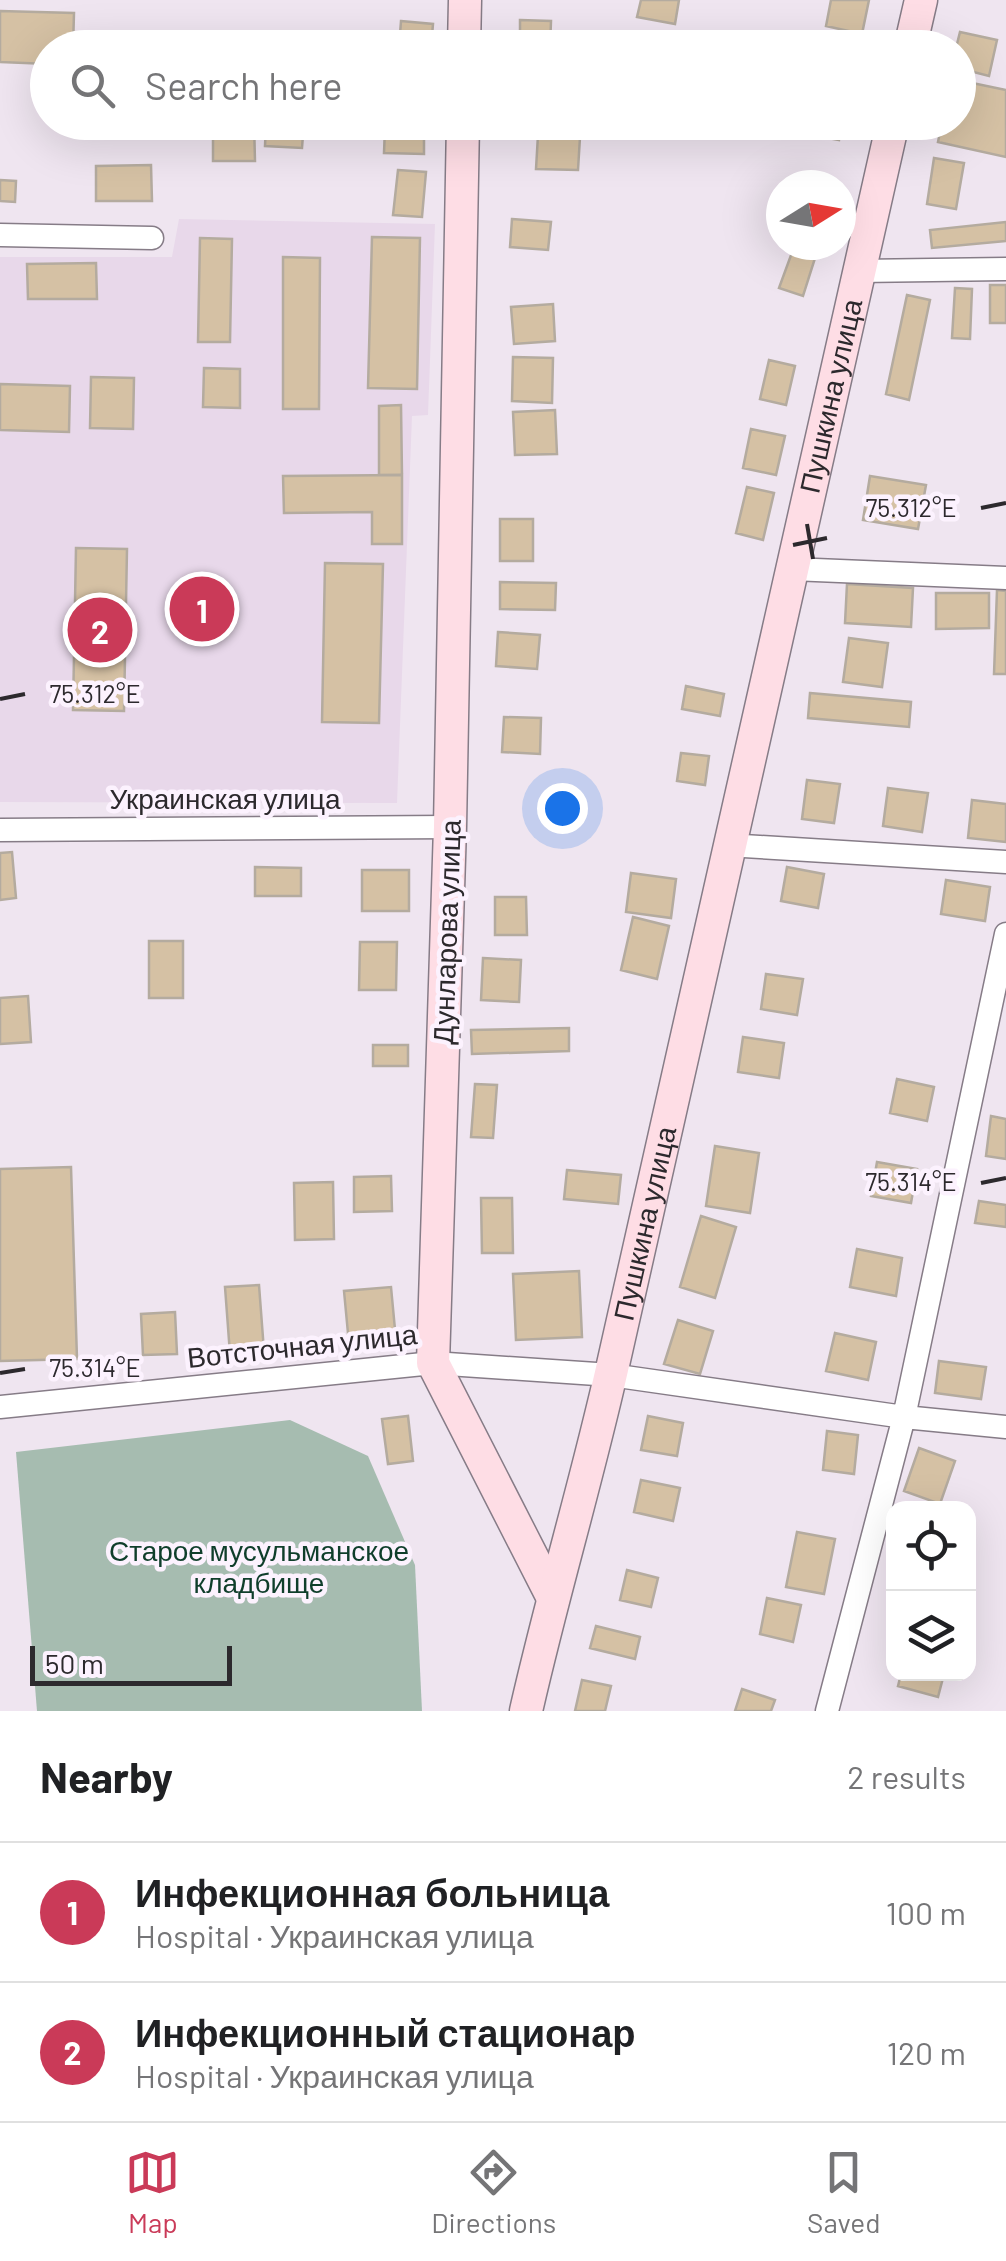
<!DOCTYPE html>
<meta charset="utf-8">
<style>
:root{--surface:#fff;--page:#f2f2f2;--text:#202124;--muted:#757577;--line:#e0e0e0;--accent:#ca3a58}
body{margin:0;font-family:Barlow,sans-serif;background:var(--page);color:var(--text)}
.controls{position:absolute;right:30px;bottom:30px;display:grid;overflow:hidden;border-radius:20px;box-shadow:0 10px 40px #0002}
.controls button{width:90px;height:90px;display:grid;place-items:center;padding:0;border:0;border-bottom:2px solid var(--line);background:var(--surface);color:var(--text);font:50px sans-serif}
.compass{position:absolute;left:766px;top:170px;width:90px;height:90px;border-radius:50%;background:var(--surface);box-shadow:0 10px 40px #0002;rotate:79deg}
.scale{position:absolute;left:30px;bottom:25px;width:202px;box-sizing:border-box;padding-left:10px;border:5px solid #2c292d;border-top:0;font-size:28px;line-height:35px;white-space:nowrap;color:#2c292d;-webkit-text-stroke:8px #fcf2fe;paint-order:stroke}
.you{position:absolute;left:562px;top:808px;width:35px;height:35px;margin:-25px;border:8px solid #fff;border-radius:50%;background:#1a73e8;box-shadow:0 0 0 15px #1a73e833}
.badge{display:grid;place-items:center;width:65px;height:65px;border-radius:50%;background:var(--accent);color:#fff;font-size:32px;font-weight:700}
.pin{position:absolute;translate:-50% -50%;border:5px solid #fff;box-shadow:0 2px 10px #0006}
.list{margin:0;padding:0;list-style:none}
h2{display:flex;justify-content:space-between;align-items:center;height:130px;margin:0;padding:0 40px;font-size:42px}
h2 small{font-size:32px;font-weight:400;color:var(--muted)}
.list li{display:grid;grid-template-columns:65px 1fr auto;gap:30px;align-items:center;box-sizing:border-box;height:140px;padding:0 40px;border-top:2px solid var(--line)}
.list b{display:block;font-size:38px;white-space:nowrap}
.list p{margin:0;font-size:32px;white-space:nowrap;color:var(--muted)}
.list em{font-size:32px;font-style:normal;color:var(--muted)}
.icon{flex:none;width:55px;height:55px;fill:none;stroke:currentColor;stroke-width:2;stroke-linecap:round;stroke-linejoin:round}
.map{position:relative;flex:none;width:1006px;height:1711px;overflow:hidden}
.search{position:absolute;background:var(--surface);box-shadow:0 10px 40px #0002;left:30px;right:30px;top:30px;height:110px;display:flex;align-items:center;gap:25px;box-sizing:border-box;padding:0 35px;border-radius:55px;color:var(--muted);font-size:38px}
.sheet{height:410px;background:var(--surface)}
nav{display:flex;justify-content:space-around;align-items:center;box-sizing:border-box;height:140px;border-top:2px solid var(--line);background:var(--surface);font-size:28px;color:var(--muted)}
nav a{display:grid;justify-items:center;gap:5px}
nav .on{color:var(--accent)}
.map>svg:first-child{display:block}
.built{fill:#e8d8ea}
.green{fill:#a6bcb0}
.building{fill:#d5c1a4;stroke:#b4ab9f;stroke-width:2.5}
.lines{fill:none;stroke-linecap:round;stroke-linejoin:round}
.minor-casing{stroke:#867c87;stroke-width:25}
.secondary-casing{stroke:#867c87;stroke-width:35}
.minor{stroke:#fff;stroke-width:22}
.secondary{stroke:#fedde5;stroke-width:32}
.ticks{fill:none;stroke:#2c292d;stroke-width:4}
.labels{text-anchor:middle;stroke-width:9;stroke-linejoin:round;paint-order:stroke}
.street-label{font-size:28px;fill:#2c292d;stroke:#fcf2fe}
.park-label{font-size:28px;fill:#0f3e2b;stroke:#fcf2fe}
.ticks-label{font-size:25px;text-anchor:middle;fill:#2c292d;stroke:#fcf2fe;stroke-width:9;stroke-linejoin:round;paint-order:stroke}
</style>
<div class="map">
<svg width="1006" height="1711" viewBox="0 0 1006 1711">
<rect width="100%" height="100%" fill="#efe5f0"/>
<path class="built" d="M179,219L435,224L428,415L412,416L397,803L0,802V257H172Z"/>
<path class="green" d="M290,1420L368,1456L415,1565L422,1711H37L16,1452Z"/>
<path class="building" d="M641,0H679L675,24L637,17Z
M831,0H869L862,34L826,26Z
M0,11L74,13L73,48H48V64L0,62Z
M520,20L551,21L550,48H520Z
M401,21L433,24L431,48H399Z
M960,32L997,40L989,76L958,68L956,48Z
M958,80L1006,90V157L938,142L942,122H958Z
M213,122H254L255,161H213Z
M266,122H304L302,148L265,146Z
M809,122H842L839,140L806,134Z
M385,127L424,128V154L384,153Z
M538,135L580,137L578,170L536,169Z
M934,158L964,163L956,209L927,204Z
M151,165L152,201H96V166Z
M398,170L426,172L422,217L393,215Z
M0,180L16,181L15,202L0,201Z
M512,219L551,222L548,250L510,247Z
M1006,222V241L932,248L930,230Z
M372,237L420,238L417,389L368,388Z
M200,238L232,239L230,342H198Z
M794,247L816,255L803,296L779,288Z
M283,257L320,258L319,409H283Z
M96,263L97,299H28L27,264Z
M990,285H1006V323H990Z
M955,288L972,289L970,339L952,338Z
M907,295L930,300L909,400L886,394Z
M553,304L555,341L514,344L511,307Z
M513,357L553,358L552,403L512,401Z
M769,360L795,366L786,405L760,399Z
M204,368L240,369V408L203,407Z
M91,377L134,378L133,429L90,428Z
M0,384L70,386L69,432L0,430Z
M401,405L402,475H379V406Z
M555,410L557,454L515,455L513,412Z
M751,429L785,436L776,475L743,468Z
M402,475V544H372V512L284,513L283,476Z
M870,476L926,485L918,529L863,520Z
M747,487L774,493L763,540L736,533Z
M500,519H533V561H500Z
M76,548L127,549L124,711L73,710Z
M325,563L383,564L379,723L322,722Z
M500,582L556,583L555,610L500,609Z
M847,584L913,588L911,627L845,623Z
M997,590L1006,591V674H994Z
M936,593H989V628L936,629Z
M498,632L540,635L537,669L496,666Z
M849,638L888,643L882,687L843,682Z
M686,686L724,694L720,716L682,709Z
M810,693L911,702L909,727L808,718Z
M504,717L541,718L540,754L502,752Z
M681,753L709,756L705,785L677,781Z
M807,780L840,784L834,823L802,819Z
M888,788L928,793L922,832L883,826Z
M972,800L1006,804V842L968,838Z
M12,852L16,898L0,900V853Z
M255,867L301,868V896H255Z
M787,867L824,874L818,908L781,901Z
M362,870H409V911H362Z
M631,873L676,879L671,918L626,912Z
M946,880L990,887L985,921L941,914Z
M495,897H526L527,935H495Z
M633,917L669,926L657,979L621,970Z
M149,941H183V998H149Z
M360,942H397L396,990H359Z
M483,958L521,960L519,1002L481,1000Z
M766,974L803,979L797,1015L761,1009Z
M28,996L31,1042L0,1044V998Z
M569,1028V1051L472,1054L471,1030Z
M743,1037L784,1043L779,1078L738,1072Z
M373,1045H408V1066H373Z
M897,1079L934,1087L927,1121L890,1113Z
M475,1084L497,1085L493,1138L471,1137Z
M991,1116L1006,1119V1159L986,1156Z
M715,1146L759,1153L750,1213L706,1206Z
M877,1162L917,1169L911,1203L871,1196Z
M71,1167L77,1359L0,1361V1169Z
M567,1170L621,1175L618,1204L564,1199Z
M391,1176L392,1211L354,1212V1177Z
M333,1182L334,1239L295,1240L294,1183Z
M481,1198H512L513,1253H482Z
M979,1201L1006,1205V1227L975,1223Z
M701,1216L736,1227L715,1298L680,1287Z
M857,1249L902,1258L896,1296L850,1287Z
M579,1271L582,1337L516,1340L513,1274Z
M259,1285L264,1351L230,1354L225,1287Z
M391,1287L396,1340L349,1344L344,1291Z
M175,1312L177,1354L143,1355L141,1314Z
M678,1320L713,1331L700,1374L664,1364Z
M835,1333L876,1342L868,1380L826,1371Z
M939,1361L986,1367L981,1399L935,1393Z
M408,1416L413,1461L388,1464L382,1419Z
M648,1416L683,1423L677,1456L641,1450Z
M827,1431L858,1435L854,1474L823,1470Z
M919,1448L955,1461L940,1504L904,1491Z
M641,1480L680,1488L673,1521L634,1512Z
M797,1532L835,1539L824,1594L786,1587Z
M627,1570L658,1578L651,1607L620,1600Z
M767,1598L801,1605L793,1642L760,1634Z
M596,1626L640,1637L635,1659L590,1648Z
M901,1674H944L938,1697L898,1686Z
M582,1680L611,1686L605,1711H575Z
M742,1689L775,1700L771,1711H735Z"/>
<g class="lines">
<defs>
<path id="minor" d="M0,235L152,238
M859,271L1006,269
M792,569L1006,578
M0,830L450,827
M727,845L1006,862
M0,1407L433,1363L611,1375L904,1417L1006,1427
M827,1711L904,1417L1006,934"/>
<g id="secondary">
<path d="M464,48L465,0"/>
<path d="M910,48L921,0"/>
<path d="M463,122L450,827L433,1363L552,1596"/>
<path id="s1" d="M526,1711C552,1596 586,1484 612,1369C706,954 798,538 893,122"/>
</g>
</defs>
<use href="#minor" class="minor-casing"/>
<use href="#secondary" class="secondary-casing"/>
<use href="#minor" class="minor"/>
<use href="#secondary" class="secondary"/>
</g>
<path class="ticks" d="M981,508L1006,503M807,524L813,559M793,545L827,538M0,699L25,694M981,1183L1006,1178M0,1373L25,1369"/>
<g class="labels">
<g class="street-label">
<text dy="10" stroke="none"><textPath href="#s1" startOffset="1350">Пушкина улица</textPath></text>
<text x="225" y="809">Украинская улица</text>
<text transform="translate(447 932) rotate(-88)" y="10">Дунларова улица</text>
<text dy="10" stroke="none"><textPath href="#s1" startOffset="502">Пушкина улица</textPath></text>
<text transform="translate(302 1346) rotate(-6)" y="10">Вотсточная улица</text>
</g>
<g class="park-label">
<text x="259" y="1561">Старое мусульманское<tspan x="259" dy="32">кладбище</tspan></text>
</g>
</g>
<g class="ticks-label">
<text x="911" y="517">75.312°E</text>
<text x="95" y="703">75.312°E</text>
<text x="911" y="1191">75.314°E</text>
<text x="95" y="1377">75.314°E</text>
</g>
</svg>
<div class="controls">
<button><svg class="icon" aria-label="locate" viewBox="0 0 24 24"><circle cx="12" cy="12" r="6"/><path d="M12 2v4M12 18v4M2 12h4M18 12h4"/></svg></button>
<button><svg class="icon" aria-label="layers" viewBox="0 0 24 24"><path d="M12 4l9 5-9 5-9-5zM3 14l9 5 9-5"/></svg></button>
</div>
<svg class="compass" viewBox="-18 -18 36 36"><path d="M0-13l5 13h-10z" fill="#e53935"/><path d="M0 13l5-13h-10z" fill="#757577"/></svg>
<div class="scale">50 m</div>
<div class="you"></div>
<div class="pin badge" style="left:202px;top:609px">1</div>
<div class="pin badge" style="left:100px;top:630px">2</div>
<div class="search"><svg class="icon" aria-label="search" viewBox="0 0 24 24"><circle cx="10" cy="10" r="6"/><path d="M15 15l6 6"/></svg>Search here</div>
</div>
<section class="sheet">
<h2>Nearby<small>2 results</small></h2>
<ul class="list">
<li><span class="badge">1</span><div><b>Инфекционная больница</b><p>Hospital · Украинская улица</p></div><em>100 m</em></li>
<li><span class="badge">2</span><div><b>Инфекционный стационар</b><p>Hospital · Украинская улица</p></div><em>120 m</em></li>
</ul>
</section>
<nav>
<a class="on"><svg class="icon" aria-label="map" viewBox="0 0 24 24"><path d="M3 6l6-2 6 2 6-2v14l-6 2-6-2-6 2zM9 4v14M15 6v14"/></svg>Map</a>
<a><svg class="icon" aria-label="directions" viewBox="0 0 24 24"><path d="M12 3l9 9-9 9-9-9zM9 14v-3h6M13 9l2 2-2 2"/></svg>Directions</a>
<a><svg class="icon" aria-label="saved" viewBox="0 0 24 24"><path d="M7 4h10v16l-5-4-5 4z"/></svg>Saved</a>
</nav>
